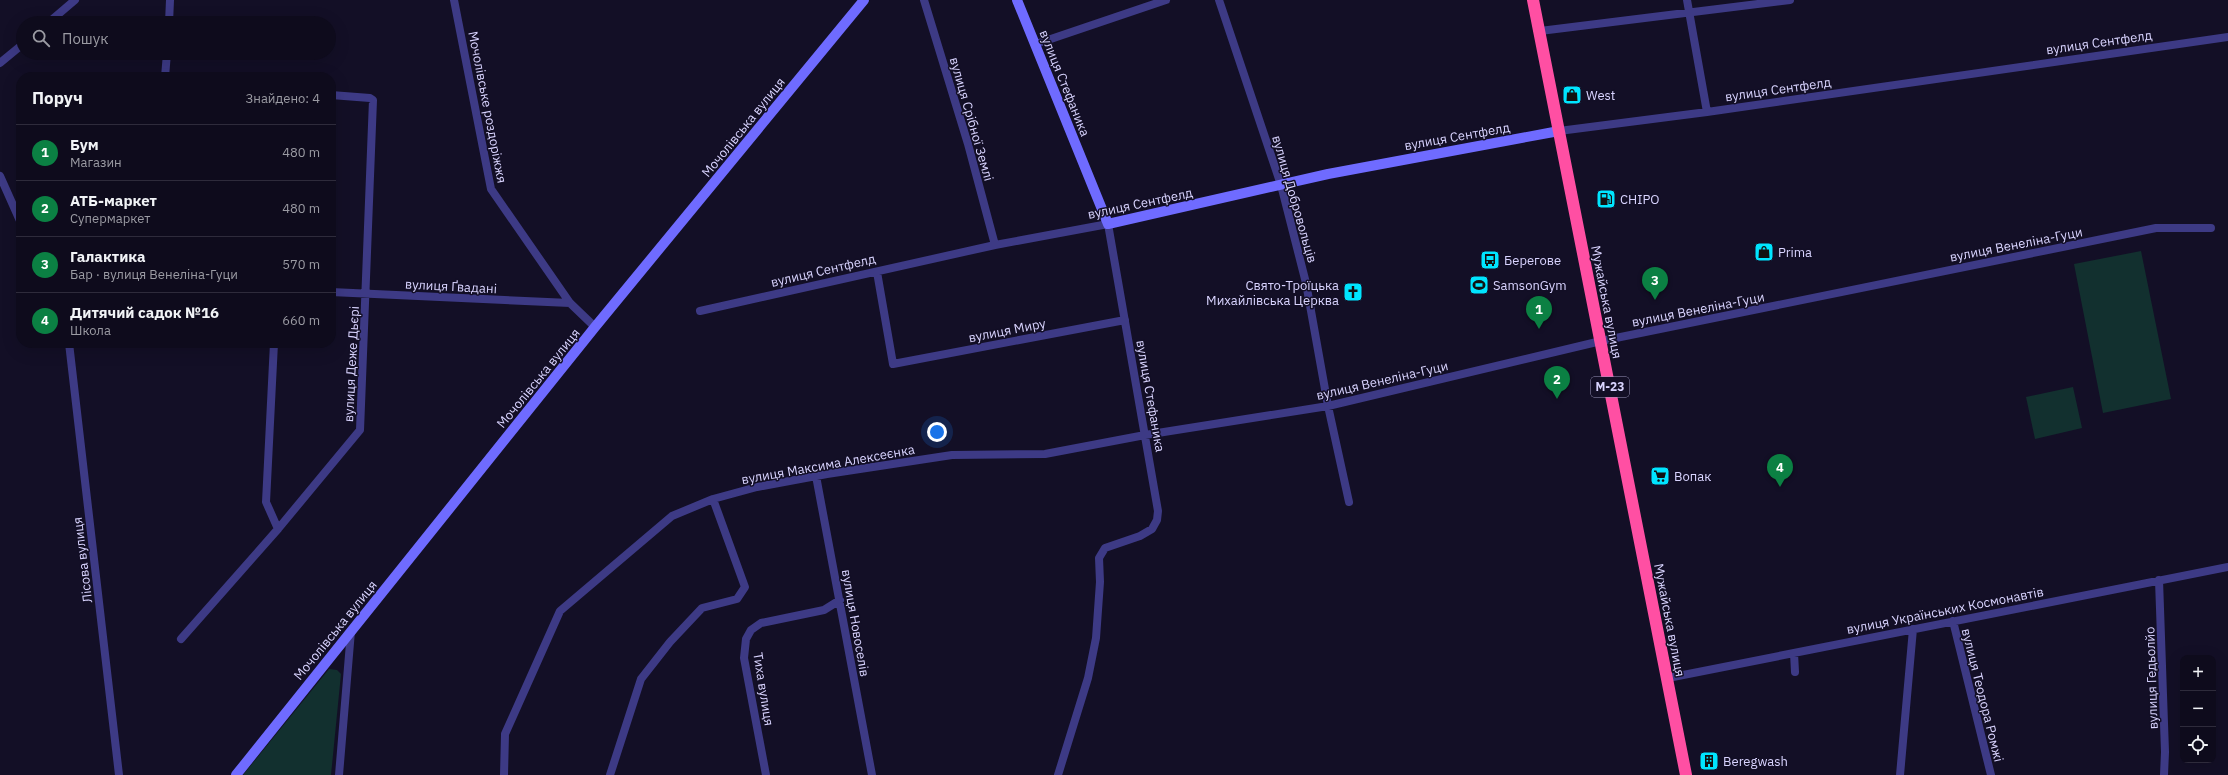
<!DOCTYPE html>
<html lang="uk">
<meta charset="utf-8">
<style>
:root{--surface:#0e0b1c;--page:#171425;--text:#f1f3f6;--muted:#9b9ba3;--line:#2e2b3b;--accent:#0b8043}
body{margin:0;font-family:"IBM Plex Sans",sans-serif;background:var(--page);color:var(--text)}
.controls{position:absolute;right:12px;bottom:12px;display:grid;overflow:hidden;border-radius:8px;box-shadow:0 4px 16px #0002}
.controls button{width:36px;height:36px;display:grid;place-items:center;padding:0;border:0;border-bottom:1px solid var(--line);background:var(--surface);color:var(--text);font:20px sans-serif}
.you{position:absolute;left:937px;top:432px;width:14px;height:14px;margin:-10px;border:3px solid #fff;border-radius:50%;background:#1a73e8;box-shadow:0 0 0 6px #1a73e833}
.badge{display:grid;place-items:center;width:26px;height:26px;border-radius:50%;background:var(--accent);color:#fff;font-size:13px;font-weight:700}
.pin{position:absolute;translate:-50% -33px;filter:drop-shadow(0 1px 2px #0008)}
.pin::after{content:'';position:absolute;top:21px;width:14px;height:12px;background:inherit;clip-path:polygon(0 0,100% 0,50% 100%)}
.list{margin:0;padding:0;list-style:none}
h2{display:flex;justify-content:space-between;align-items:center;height:52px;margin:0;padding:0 16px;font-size:17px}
h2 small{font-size:13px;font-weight:400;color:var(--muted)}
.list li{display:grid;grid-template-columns:26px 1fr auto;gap:12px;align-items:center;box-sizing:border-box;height:56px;padding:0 16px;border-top:1px solid var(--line)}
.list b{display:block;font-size:15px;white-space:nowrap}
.list p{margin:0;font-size:13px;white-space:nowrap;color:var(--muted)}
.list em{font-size:13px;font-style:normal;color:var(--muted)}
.icon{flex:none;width:22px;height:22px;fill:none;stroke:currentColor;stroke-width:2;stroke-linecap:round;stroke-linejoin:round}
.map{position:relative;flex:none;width:2228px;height:775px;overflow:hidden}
.search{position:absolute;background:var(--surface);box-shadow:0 4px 16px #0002;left:16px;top:16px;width:320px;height:44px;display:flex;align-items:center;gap:10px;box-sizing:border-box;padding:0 14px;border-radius:22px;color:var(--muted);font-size:15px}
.panel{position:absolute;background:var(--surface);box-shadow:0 4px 16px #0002;left:16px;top:72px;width:320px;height:276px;border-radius:16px}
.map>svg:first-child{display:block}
.green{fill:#12302f}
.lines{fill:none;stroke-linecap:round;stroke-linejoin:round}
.street{stroke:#3d3a85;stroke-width:8}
.secondary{stroke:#6f6bff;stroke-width:10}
.highway{stroke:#ff4fa3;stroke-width:12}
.labels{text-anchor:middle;stroke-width:3;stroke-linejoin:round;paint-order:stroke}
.shield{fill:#130f26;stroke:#9e99be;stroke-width:1}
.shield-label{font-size:12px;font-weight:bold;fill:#d9d4ff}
.street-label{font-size:13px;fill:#d9d4ff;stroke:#130f26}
.poi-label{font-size:13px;fill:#d9d4ff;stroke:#130f26;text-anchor:start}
</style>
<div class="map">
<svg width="2228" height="775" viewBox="0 0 2228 775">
<rect width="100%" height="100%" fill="#130f26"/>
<path class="green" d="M2141,251L2171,399L2103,413L2074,264Z
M2073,387L2082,428L2035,439L2026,397Z
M329,669L337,670L341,674L331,775H243Z"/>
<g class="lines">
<path class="street" d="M454,0L491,189L570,303L595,327
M924,0L968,144L995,245
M1219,0L1281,185L1306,283L1328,406L1349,502
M1687,0L1707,112
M48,23L75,0
M169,23L170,0
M1540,31L1790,0
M1036,44L1166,0
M0,63L23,44
M165,77L167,53
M1559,131L1707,112L2228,37
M0,176L21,223
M877,272L893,364L1125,320
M331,292L570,303
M700,311L995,245L1108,224L1158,511L1157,520L1152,529L1140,536L1105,548L1099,558L1100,582L1096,638L1088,678L1058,775
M69,343L119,775
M274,343L266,502L278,529
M816,476L872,775
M2159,580L2165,752L2164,775
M1953,621L1991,775
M181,639L278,529L360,430L373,100L370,98L331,95
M1794,653L1795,672
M1668,678L2228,567
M339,775L351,631
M504,775L505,734L560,611L672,516L713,499L757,487L827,474L952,455L1045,454L1145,435L1328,406L1601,341L2156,228H2211
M610,775L641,679L670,642L702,608L737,599L745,587L713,499
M766,775L744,658L746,639L751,630L761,623L824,610L840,600
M1900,775L1913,629"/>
<path class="secondary" d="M1017,0L1108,224L1328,174L1559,131
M236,775L595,327L864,0"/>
<path class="highway" d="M1533,0L1686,775"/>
</g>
<defs>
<symbol id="shop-square" viewBox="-11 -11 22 22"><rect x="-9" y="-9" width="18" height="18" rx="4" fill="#00e5ff" stroke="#130f26"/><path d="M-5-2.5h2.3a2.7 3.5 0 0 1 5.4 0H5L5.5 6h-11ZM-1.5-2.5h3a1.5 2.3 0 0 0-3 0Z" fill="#111"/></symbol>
<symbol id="fuel-square" viewBox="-11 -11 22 22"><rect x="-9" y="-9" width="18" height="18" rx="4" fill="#00e5ff" stroke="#130f26"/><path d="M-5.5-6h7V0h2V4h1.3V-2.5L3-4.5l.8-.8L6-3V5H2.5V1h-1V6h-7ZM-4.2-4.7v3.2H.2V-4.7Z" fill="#111"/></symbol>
<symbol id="bus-square" viewBox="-11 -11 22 22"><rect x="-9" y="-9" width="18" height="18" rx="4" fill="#00e5ff" stroke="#130f26"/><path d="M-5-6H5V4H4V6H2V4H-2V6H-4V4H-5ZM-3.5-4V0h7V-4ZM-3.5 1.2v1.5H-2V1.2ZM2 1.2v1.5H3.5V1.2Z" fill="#111"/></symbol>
<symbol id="stadium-square" viewBox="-11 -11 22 22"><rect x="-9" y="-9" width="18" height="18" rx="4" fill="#00e5ff" stroke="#130f26"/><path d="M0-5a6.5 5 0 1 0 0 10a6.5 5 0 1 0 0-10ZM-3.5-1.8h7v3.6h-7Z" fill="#111"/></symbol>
<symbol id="church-square" viewBox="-11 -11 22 22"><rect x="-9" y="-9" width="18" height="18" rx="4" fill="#00e5ff" stroke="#130f26"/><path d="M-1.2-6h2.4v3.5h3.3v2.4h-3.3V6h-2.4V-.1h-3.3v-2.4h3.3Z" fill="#111"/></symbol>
<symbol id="supermarket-square" viewBox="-11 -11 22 22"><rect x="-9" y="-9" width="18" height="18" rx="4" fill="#00e5ff" stroke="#130f26"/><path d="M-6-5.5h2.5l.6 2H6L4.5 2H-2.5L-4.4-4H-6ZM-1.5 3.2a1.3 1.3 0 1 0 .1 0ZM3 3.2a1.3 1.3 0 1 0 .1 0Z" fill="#111"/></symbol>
<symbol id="building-square" viewBox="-11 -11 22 22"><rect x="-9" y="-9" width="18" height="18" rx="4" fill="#00e5ff" stroke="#130f26"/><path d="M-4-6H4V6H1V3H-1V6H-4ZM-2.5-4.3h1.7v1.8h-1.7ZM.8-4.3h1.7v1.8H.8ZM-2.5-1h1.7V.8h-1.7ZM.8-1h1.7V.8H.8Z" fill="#111"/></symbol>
</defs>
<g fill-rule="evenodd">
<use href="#shop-square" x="1561" y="84" width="22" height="22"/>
<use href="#fuel-square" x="1595" y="188" width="22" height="22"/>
<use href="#shop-square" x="1753" y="241" width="22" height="22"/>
<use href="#bus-square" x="1479" y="249" width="22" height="22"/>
<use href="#stadium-square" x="1468" y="274" width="22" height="22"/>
<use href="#church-square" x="1342" y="281" width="22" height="22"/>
<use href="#supermarket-square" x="1649" y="465" width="22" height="22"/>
<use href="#building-square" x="1698" y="750" width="22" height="22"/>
</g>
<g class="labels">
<rect class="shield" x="1591" y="377" width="38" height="20" rx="3"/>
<g class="shield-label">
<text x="1610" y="391">М-23</text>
</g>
<g class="street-label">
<text transform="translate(2099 42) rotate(-8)" y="5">вулиця Сентфелд</text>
<text transform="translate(1065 83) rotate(68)" y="5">вулиця Стефаника</text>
<text transform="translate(1778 89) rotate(-8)" y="5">вулиця Сентфелд</text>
<text transform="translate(488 107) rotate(79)" y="5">Мочолівське роздоріжжя</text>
<text transform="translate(972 119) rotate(74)" y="5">вулиця Срібної Землі</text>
<text transform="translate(743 127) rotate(-51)" y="5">Мочолівська вулиця</text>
<text transform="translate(1457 136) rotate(-10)" y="5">вулиця Сентфелд</text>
<text transform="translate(1295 199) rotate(74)" y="5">вулиця Добровольців</text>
<text transform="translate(1140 203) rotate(-12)" y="5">вулиця Сентфелд</text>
<text transform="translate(2016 244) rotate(-11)" y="5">вулиця Венеліна-Гуци</text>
<text transform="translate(823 270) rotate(-13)" y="5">вулиця Сентфелд</text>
<text transform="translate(451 286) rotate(3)" y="5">вулиця Ґвадані</text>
<text transform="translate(1607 302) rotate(79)" y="5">Мужайська вулиця</text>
<text transform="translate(1698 309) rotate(-11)" y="5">вулиця Венеліна-Гуци</text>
<text transform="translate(1007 330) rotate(-11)" y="5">вулиця Миру</text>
<text transform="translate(351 364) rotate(-87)" y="5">вулиця Деже Дьєрі</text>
<text transform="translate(538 378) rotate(-51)" y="5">Мочолівська вулиця</text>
<text transform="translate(1382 380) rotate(-13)" y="5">вулиця Венеліна-Гуци</text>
<text transform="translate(1151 396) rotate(80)" y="5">вулиця Стефаника</text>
<text transform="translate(828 464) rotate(-10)" y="5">вулиця Максима Алексеєнка</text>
<text transform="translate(82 560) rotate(-97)" y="5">Лісова вулиця</text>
<text transform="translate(1945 610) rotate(-11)" y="5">вулиця Українських Космонавтів</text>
<text transform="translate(1670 620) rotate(79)" y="5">Мужайська вулиця</text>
<text transform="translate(856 623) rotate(80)" y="5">вулиця Новоселів</text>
<text transform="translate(335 630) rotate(-51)" y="5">Мочолівська вулиця</text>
<text transform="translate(2151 678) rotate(-92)" y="5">вулиця Гедьолйо</text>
<text transform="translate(764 689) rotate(81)" y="5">Тиха вулиця</text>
<text transform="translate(1983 695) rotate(76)" y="5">вулиця Теодора Ромжі</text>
</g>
<g class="poi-label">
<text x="1586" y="100">West</text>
<text x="1620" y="204">CHIPO</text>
<text x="1778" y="257">Prima</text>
<text x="1504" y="265">Берегове</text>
<text x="1339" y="290" text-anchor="end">Свято-Троїцька<tspan x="1339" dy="15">Михайлівська Церква</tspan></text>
<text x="1493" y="290">SamsonGym</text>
<text x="1674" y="481">Вопак</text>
<text x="1723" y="766">Beregwash</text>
</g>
</g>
</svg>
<div class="controls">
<button>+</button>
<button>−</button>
<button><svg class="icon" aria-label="locate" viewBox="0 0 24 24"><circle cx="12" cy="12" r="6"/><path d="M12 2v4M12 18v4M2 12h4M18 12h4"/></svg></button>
</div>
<div class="you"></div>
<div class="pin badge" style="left:1539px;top:329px">1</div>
<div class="pin badge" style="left:1557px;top:399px">2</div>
<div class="pin badge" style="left:1655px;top:300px">3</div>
<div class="pin badge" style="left:1780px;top:487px">4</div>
<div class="search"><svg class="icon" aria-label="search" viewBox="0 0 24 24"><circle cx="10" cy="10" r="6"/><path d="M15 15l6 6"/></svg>Пошук</div>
<section class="panel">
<h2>Поруч<small>Знайдено: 4</small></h2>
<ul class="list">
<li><span class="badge">1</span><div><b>Бум</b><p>Магазин</p></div><em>480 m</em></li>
<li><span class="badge">2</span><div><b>АТБ-маркет</b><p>Супермаркет</p></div><em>480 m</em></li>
<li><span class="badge">3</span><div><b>Галактика</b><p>Бар · вулиця Венеліна-Гуци</p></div><em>570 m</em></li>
<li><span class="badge">4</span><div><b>Дитячий садок №16</b><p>Школа</p></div><em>660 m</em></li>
</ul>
</section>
</div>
